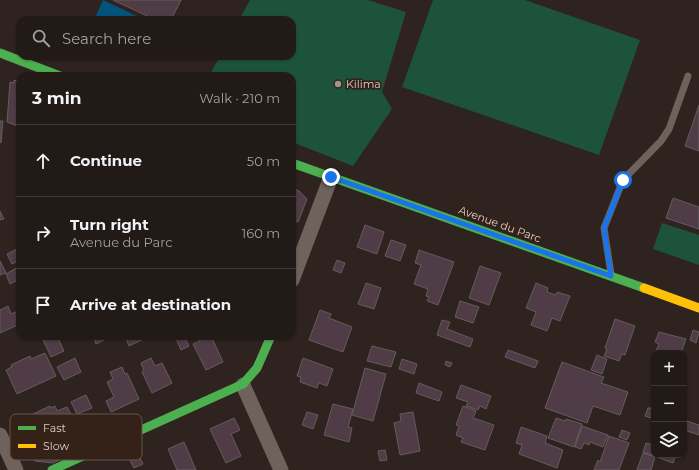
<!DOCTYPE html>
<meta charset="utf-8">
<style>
:root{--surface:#221a16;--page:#2a231f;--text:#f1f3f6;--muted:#a2a1a1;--line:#3f3835}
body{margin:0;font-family:Montserrat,sans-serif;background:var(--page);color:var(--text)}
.controls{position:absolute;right:12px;bottom:12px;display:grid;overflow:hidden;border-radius:8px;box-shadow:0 1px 3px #0004}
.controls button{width:36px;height:36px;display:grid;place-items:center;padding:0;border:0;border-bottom:1px solid var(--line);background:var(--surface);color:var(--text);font:20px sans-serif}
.stop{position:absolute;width:12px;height:12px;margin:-9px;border:3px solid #1a73e8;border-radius:50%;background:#fff}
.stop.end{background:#1a73e8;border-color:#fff;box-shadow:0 1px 4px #0008}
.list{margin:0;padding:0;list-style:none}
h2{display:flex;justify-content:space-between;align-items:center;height:52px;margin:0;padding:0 16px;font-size:17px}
h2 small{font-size:13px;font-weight:400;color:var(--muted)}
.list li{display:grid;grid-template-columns:26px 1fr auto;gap:12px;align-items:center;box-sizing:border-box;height:72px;padding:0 16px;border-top:1px solid var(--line)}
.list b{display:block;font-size:15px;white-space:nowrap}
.list p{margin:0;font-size:13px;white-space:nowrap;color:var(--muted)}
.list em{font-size:13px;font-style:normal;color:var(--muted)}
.icon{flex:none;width:22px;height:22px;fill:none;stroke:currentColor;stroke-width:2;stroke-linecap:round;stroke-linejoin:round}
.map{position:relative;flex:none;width:699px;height:470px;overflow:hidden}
.search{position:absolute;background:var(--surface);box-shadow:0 1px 3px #0004;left:16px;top:16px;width:280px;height:44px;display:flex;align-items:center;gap:10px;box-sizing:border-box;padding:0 14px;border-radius:12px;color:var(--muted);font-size:15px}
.panel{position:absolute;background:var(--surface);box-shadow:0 1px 3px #0004;left:16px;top:72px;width:280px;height:268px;border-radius:12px}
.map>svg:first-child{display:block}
.green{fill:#1d533b}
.water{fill:#04537c}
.building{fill:#4f3c47;stroke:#645c5c}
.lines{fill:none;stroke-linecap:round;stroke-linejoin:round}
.lane{stroke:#6f615c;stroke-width:7}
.street{stroke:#6f615c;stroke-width:15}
.fast{stroke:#4caf50;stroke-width:9}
.slow{stroke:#ffc107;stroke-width:9}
.route{stroke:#1a73e8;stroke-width:5}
.poi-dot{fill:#a0938e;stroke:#342118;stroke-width:1.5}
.labels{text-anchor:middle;stroke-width:3.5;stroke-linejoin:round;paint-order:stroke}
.poi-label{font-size:11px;fill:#ddd0ca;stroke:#342118;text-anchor:start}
.street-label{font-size:11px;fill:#ddd0ca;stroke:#342118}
.key{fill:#342118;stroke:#67564d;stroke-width:1}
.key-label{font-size:11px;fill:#ddd0ca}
</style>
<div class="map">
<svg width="699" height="470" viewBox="0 0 699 470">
<rect width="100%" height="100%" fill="#2e231e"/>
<path class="green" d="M250,0H368L406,12L382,92L392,109L353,166L292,142V76H209L220,56H292V20H239Z
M433,0H525L640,40L599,155L402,87Z
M662,223L699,235V265L653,249Z"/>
<path class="water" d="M103,0L145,20H94Z"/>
<path class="building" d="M113,0H181L171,20H156Z
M14,80L20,82V127L7,122L10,82L14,83Z
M699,105V151L685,146Z
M0,121H3L1,143L0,142Z
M292,184L295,185L294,189L299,191L307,199L298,222L292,219Z
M673,198L699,207V229L666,218Z
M0,211L4,219L0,220Z
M365,225L384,232L377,254L357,247Z
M391,240L406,245L400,261L385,256Z
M17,249L20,260L12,264L7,254Z
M419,250L454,262L438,305L427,301L429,297L426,296L428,289L414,284L421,265L415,263Z
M337,260L345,263L341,273L333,270Z
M0,261L6,273L0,275Z
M480,266L501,273L489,305L469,298Z
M18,267L20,279L10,284L6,274Z
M366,283L381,288L374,309L358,304Z
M536,283L548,288L547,292L556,295L557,292L570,296L560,321L552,318L547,331L531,325L536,312L526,308Z
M460,301L479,307L473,323L455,317Z
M8,306L11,314L20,310V324L0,333V310Z
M320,310L331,314L329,318L352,327L343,352L309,340Z
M615,319L635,326L625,355L622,354L619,361L604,356L607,349L605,348Z
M442,320L450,322L447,329L473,339L470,347L437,335Z
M693,330L699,332L696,343L690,340Z
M659,332L686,339L681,353H655L659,344L655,342Z
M52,336H57L64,351L51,357L43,340Z
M93,336H112L96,344Z
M125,336H146V338L129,346Z
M175,336H184L189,346L181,350Z
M200,336H211L223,362L206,370L193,344L200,341L198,337Z
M372,346L396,352L391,367L367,361Z
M508,350L538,361L535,368L505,357Z
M45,353L56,376L17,394L6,370L12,367L11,365L30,356L31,359Z
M597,355L607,359L602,374L591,370Z
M75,358L81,372L64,380L57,367Z
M151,358L155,366L162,363L172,383L152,393L142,372L144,371L141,363Z
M303,358L333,369L327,386L319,383L317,388L300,382L301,377L297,376Z
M402,359L417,364L414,374L399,369Z
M446,361L452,363L450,367L445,365Z
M562,362L604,377L601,383L628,392L620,415L593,406L587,423L545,408Z
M122,367L125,374L127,373L139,399L111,412L106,401L114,397L107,382L113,379L110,372Z
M365,368L386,374L373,421L352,415Z
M419,383L442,392L439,401L416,393Z
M461,385L491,396L486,409L480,406L478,410L466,406L468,402L456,398Z
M86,395L92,408L77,414L71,402Z
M654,401V419L645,416L648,408H651Z
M333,404L353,409L348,427L352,428L349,442L324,435Z
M50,406L51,408L55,406L57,411L67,407L74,420L39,437L32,422L36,420L33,414Z
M463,406L476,411L473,418L494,425L485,450L461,442L463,438L456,435L459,426L456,425Z
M307,412L318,415L313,429L302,425Z
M413,412L420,451L400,455L394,423L401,421L400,414Z
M234,418L240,430L231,434L241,456L226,463L210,429Z
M556,418L565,421L566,419L582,424L574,447L548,438Z
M684,420L699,425V435L684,430Z
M582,426L608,435L603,447L590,442L589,445L584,443L581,449L575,447Z
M521,427L547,436L545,443L563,450L557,468L519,454L522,445L516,443Z
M622,430L630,433L627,440L619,437Z
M40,436L45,447H53L70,439L76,452L53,463L35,461L26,443Z
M609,436L629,443L619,470H594L598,460L600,462Z
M184,442L196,470H177L168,449Z
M646,443L654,445V455H676L673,463L643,452Z
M385,450L387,460L380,461L378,451Z
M137,452L143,464L134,468L128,456Z
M643,453L655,457L651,470H637Z"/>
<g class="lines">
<path class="lane" d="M611,274L604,228L623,180L661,141L669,129L688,76"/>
<path class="street" d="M292,280L331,177
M243,385L281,470
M0,435L16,470"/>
<path class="fast" d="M0,53L60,76
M292,163L644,288
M52,470L243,384L257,368L271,336"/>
<path class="slow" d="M644,288L699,308"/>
</g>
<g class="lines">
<path class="route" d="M331,177L611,276L604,228L623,180"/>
</g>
<circle class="poi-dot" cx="338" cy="84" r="4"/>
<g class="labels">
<g class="poi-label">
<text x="346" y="88">Kilima</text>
</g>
<g class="street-label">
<text transform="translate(500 224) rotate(20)" y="4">Avenue du Parc</text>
</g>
</g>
<rect x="10" y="414" width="132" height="46" rx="6" class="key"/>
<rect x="18" y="426" width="18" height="4" fill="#4caf50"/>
<rect x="18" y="444" width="18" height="4" fill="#ffc107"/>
<g class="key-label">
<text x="43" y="432">Fast</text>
<text x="43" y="450">Slow</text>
</g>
</svg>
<div class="controls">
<button>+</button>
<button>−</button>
<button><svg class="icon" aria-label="layers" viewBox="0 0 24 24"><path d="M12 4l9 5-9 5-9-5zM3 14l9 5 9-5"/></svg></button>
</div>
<div class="stop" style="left:623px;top:180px"></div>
<div class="stop end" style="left:331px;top:177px"></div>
<div class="search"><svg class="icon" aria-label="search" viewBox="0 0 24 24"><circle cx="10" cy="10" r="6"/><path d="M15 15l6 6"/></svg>Search here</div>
<section class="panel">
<h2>3 min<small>Walk · 210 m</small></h2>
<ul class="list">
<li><svg class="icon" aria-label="ahead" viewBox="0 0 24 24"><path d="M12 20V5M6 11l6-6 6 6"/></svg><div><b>Continue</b></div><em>50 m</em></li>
<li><svg class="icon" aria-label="right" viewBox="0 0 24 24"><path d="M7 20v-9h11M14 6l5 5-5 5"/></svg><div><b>Turn right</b><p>Avenue du Parc</p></div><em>160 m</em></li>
<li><svg class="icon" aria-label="arrive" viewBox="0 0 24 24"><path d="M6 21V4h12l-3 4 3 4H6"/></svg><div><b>Arrive at destination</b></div></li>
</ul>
</section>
</div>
